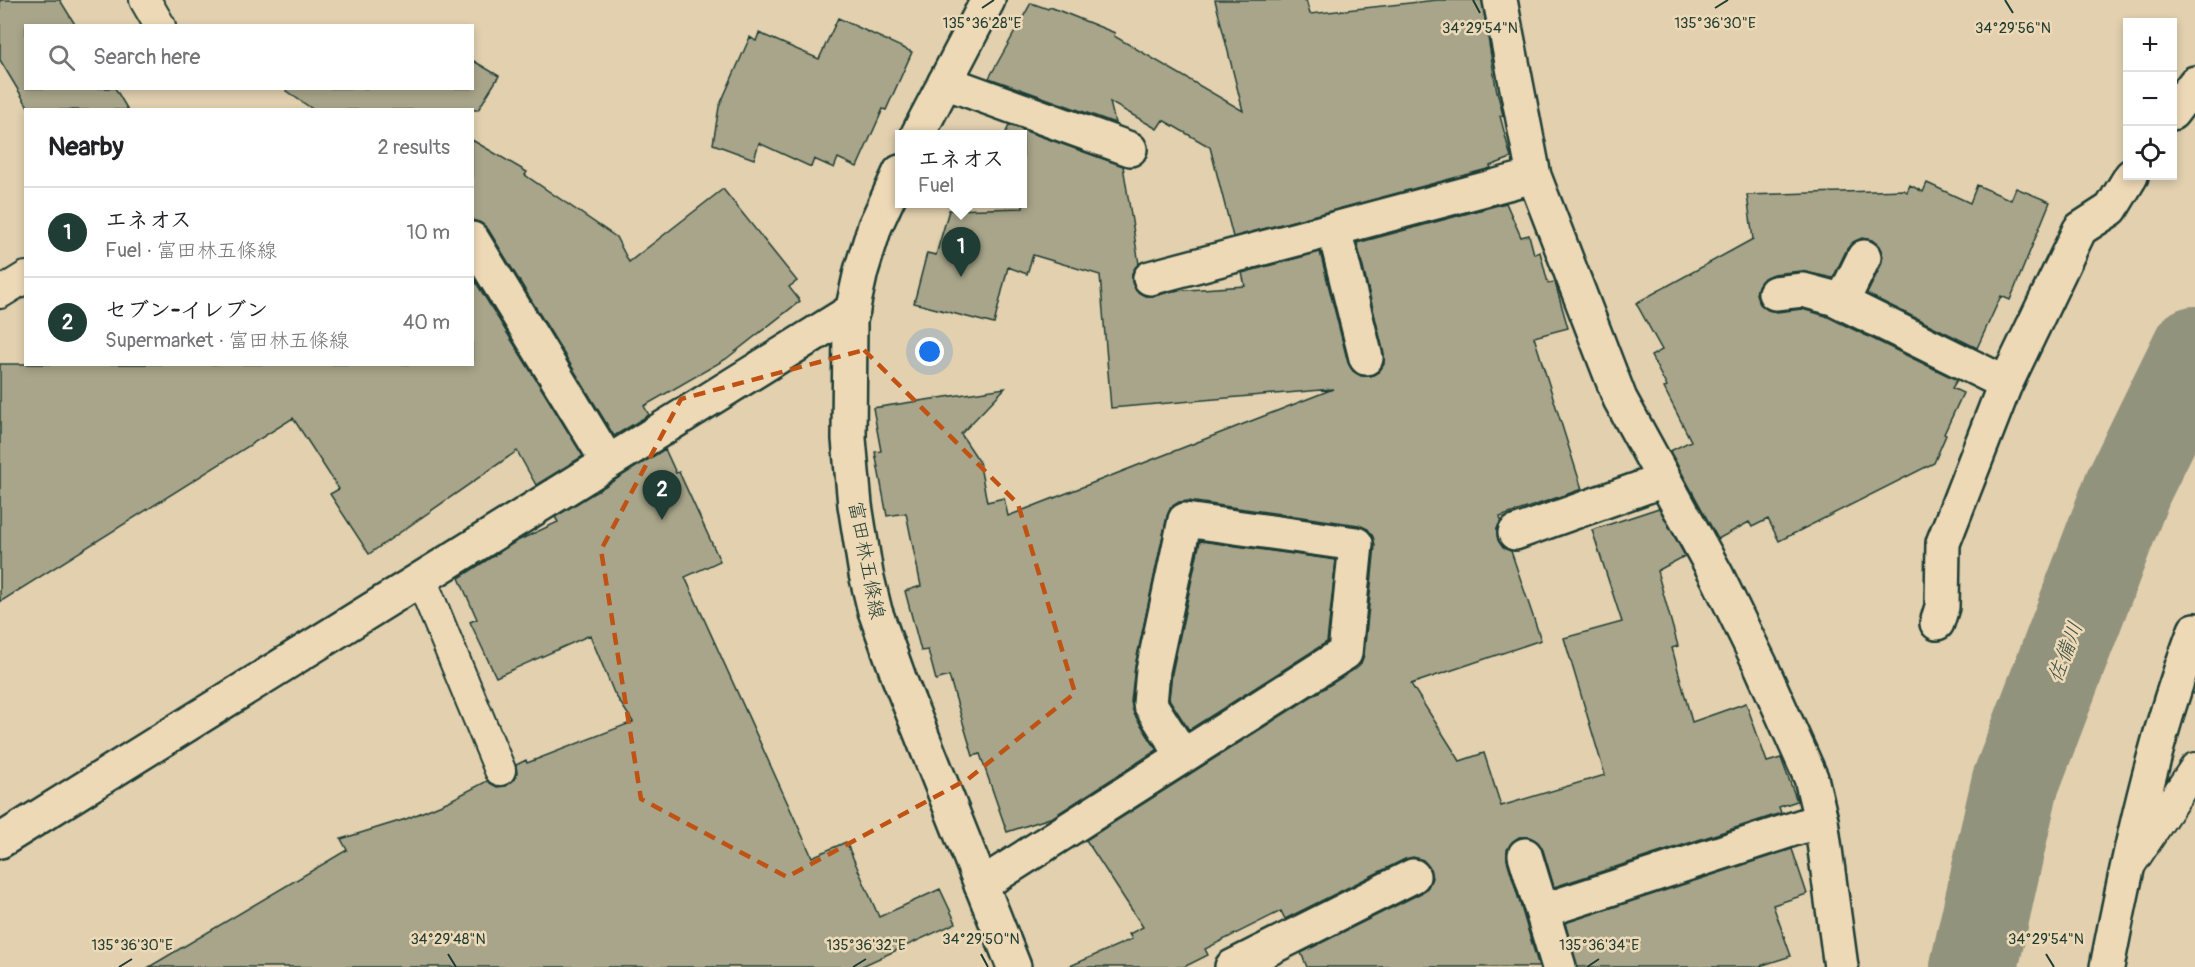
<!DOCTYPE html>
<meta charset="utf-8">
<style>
:root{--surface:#fff;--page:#f2f2f2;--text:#202124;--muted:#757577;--line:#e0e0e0;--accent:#1f3d34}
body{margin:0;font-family:Pangolin,"Klee One",sans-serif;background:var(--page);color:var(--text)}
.controls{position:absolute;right:18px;top:18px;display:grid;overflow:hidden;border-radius:0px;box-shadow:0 3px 9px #0003}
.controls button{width:54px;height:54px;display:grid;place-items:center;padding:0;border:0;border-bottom:2px solid var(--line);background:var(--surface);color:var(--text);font:30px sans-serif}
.you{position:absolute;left:930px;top:352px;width:21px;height:21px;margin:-15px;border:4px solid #fff;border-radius:50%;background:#1a73e8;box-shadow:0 0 0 9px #1a73e833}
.badge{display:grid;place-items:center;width:39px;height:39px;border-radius:50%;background:var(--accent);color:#fff;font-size:20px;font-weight:700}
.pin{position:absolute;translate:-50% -50px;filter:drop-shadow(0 2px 3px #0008)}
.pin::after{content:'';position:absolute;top:32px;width:21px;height:18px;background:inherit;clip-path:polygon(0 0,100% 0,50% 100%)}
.popup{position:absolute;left:895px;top:130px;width:132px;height:78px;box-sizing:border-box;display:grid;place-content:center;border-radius:0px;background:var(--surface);filter:drop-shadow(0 2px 4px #0005);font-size:20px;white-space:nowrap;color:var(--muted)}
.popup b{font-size:22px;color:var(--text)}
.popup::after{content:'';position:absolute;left:50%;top:100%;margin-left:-12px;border:12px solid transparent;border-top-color:var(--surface)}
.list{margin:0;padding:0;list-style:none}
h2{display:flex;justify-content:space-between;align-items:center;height:78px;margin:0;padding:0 24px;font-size:26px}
h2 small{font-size:20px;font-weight:400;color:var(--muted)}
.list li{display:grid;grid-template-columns:39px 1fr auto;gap:18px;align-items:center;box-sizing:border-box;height:90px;padding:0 24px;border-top:2px solid var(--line)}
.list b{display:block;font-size:22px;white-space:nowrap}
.list p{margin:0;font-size:20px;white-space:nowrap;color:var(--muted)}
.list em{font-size:20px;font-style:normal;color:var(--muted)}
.icon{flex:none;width:33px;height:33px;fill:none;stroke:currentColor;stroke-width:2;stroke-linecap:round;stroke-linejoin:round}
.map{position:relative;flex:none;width:2195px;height:967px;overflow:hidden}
.search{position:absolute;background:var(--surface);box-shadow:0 3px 9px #0003;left:24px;top:24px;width:450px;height:66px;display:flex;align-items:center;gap:15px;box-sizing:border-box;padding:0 21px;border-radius:0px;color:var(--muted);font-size:22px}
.panel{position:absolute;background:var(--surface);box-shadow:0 3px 9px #0003;left:24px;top:108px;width:450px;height:258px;border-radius:0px}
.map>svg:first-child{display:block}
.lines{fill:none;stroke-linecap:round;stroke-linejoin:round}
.river{stroke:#92937d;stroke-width:88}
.building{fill:#a8a58a;stroke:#1f3d34;stroke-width:1.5}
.lane-casing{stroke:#1f3d34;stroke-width:34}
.street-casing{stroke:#1f3d34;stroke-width:38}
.secondary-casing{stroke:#1f3d34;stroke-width:38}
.lane{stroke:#eed9b7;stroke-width:30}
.street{stroke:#eed9b7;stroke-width:33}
.secondary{stroke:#eed9b7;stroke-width:33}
.marked{fill:none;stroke:#c05314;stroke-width:4.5;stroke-dasharray:12 8;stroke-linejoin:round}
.ticks{fill:none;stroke:#1f3d34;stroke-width:2}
.labels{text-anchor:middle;stroke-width:5;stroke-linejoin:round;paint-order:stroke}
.street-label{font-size:20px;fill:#1f3d34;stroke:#eed9b7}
.water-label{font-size:21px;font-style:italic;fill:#364e43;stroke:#eed9b7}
.ticks-label{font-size:15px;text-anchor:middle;fill:#1f3d34;stroke:#eed9b7;stroke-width:5;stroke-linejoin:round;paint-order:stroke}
</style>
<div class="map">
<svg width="2195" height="967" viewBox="0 0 2195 967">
<rect width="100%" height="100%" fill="#e2d0af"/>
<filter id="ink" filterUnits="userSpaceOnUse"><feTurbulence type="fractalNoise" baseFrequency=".0167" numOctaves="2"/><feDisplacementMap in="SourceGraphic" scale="12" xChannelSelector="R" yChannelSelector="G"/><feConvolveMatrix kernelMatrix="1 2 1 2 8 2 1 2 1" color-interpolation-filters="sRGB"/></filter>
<g filter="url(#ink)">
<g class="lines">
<path class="river" d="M1974,967L2015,784L2128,487L2195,350"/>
</g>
<path class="building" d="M0,0H60L76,26H26V88H115L128,110H30L0,60Z
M1215,0H1306L1310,14L1437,0H1482L1496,87L1503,115L1500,116L1511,158L1490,166L1491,168L1233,237L1210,147L1163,120L1157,129L1110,102L1115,123L989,78L1031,3L1048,9L1050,7L1115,33L1114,36L1243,111Z
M838,18L912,52L886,110L883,109L857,167L838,158L834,168L814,159L811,167L759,143L754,159L713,144L719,107L750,37L756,41L759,33L819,59Z
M472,60L499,76L478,110H314L286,91L287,88H472Z
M1009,125L1123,166L1139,264L1132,273V282L1136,291L1145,296H1155L1173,291L1245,286L1242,273L1320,252L1348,363L1353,371L1361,376H1371L1379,372L1384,364V354L1357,243L1506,203L1521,237L1529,235L1534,254L1540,252L1548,283L1555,282L1556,286L1568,328L1534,337L1582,489L1500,517L1501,521L1497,529L1498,540L1503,548L1511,551L1541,640L1411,684L1460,761L1484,753L1501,806L1605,775L1564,638L1622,622L1592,530L1659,508L1685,556L1657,571L1678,646L1672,648L1692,722L1746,703L1767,762L1781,758L1797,801L1779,807L1781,813L1554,887L1543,850L1538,842L1529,837H1519L1512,842L1507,850V860L1539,967H1307L1301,953L1421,893L1428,887L1432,878L1430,868L1423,860L1413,857L1405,859L1285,919L1281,911L1205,949L1208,955L1184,967H1068L1132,939L1129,934L1143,927L1086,840L1355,669L1361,663L1364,655L1375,545L1373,537L1368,529L1359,525L1188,501L1179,502L1171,507L1167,516L1135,666L1131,702L1134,714L1157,750L1053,817L1007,832L980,754L973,756L949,676L936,680L928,650L921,651L905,591L921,586L906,513L887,516L875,452L881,451L873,408L1005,388L961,434L979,461L987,502L1004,498L1008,516L1333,389L1111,408L1100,275L1033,255L1027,274L1008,267L994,324L914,303L927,253L936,255L949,210L1023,208V135H1005Z
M472,140L527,172L525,175L616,237L629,262L723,189L797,281L789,287L800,301L726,359L644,406L649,415L614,436L488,229L481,223L472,220Z
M1927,183L1970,203L1977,185L2011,200L2016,188L2050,202L2010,300L2001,296L1977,348L1867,294L1881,265L1883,256L1879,246L1872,240L1862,238L1853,242L1847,249L1833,278L1801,271L1773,274L1764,278L1758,286L1756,294L1760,304L1768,310L1777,312L1802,309L1826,316L1957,380L1952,388L1963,393L1944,434L1946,435L1934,463L1779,541L1768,519L1752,527L1749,522L1718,539L1670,451L1691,441L1664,388L1667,387L1651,356L1662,350L1636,303L1753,239L1747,195L1904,190L1907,192L1910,185L1923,192Z
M472,276L583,456L536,485L517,451L369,554L330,494L339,489L293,418L0,602V364H472Z
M665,449L676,473L679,472L720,561L685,577L812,857L846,842L879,917L940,889L956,923L860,967H149L347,850L341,839L406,819L449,801L487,781L497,787L506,786L514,780L517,773L516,765L526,760L527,763L633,722L614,693L590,635L496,677L470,622L477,619L459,578L515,542L558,522L555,517Z
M1200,541L1336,560L1327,642L1189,730L1169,699L1172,673Z
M1792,849L1807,894L1773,905L1791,956L1757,967H1577L1565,923Z"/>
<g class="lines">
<defs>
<path id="lane" d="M145,0L160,26
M0,293L26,277
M421,579L500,770
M2130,865L2195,768"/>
<path id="street" d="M1500,0L1534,176L1620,399L1717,576L1761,666L1811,778L1821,820L1841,967
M945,82L1130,149
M2172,113L2195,83
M1334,229L1366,358
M472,239L608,462
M1150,278L1534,176
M1775,293L1803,290L1833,298L2005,383
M1842,302L1864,257
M1515,533L1664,480
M1937,623L1942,607L1943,543L2004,387L2080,229L2111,209L2131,176
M0,841L853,310
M1525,855L1559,967
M981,885L1345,653L1356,544L1185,520L1153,670L1150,704L1183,756
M1542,911L1821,820
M1232,967L1413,876
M2107,967C2129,853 2154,739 2195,630"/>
<path id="secondary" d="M918,134L988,0
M900,172L875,226L861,271L850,321L849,439L855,505L866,574L875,611L899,678L1014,967"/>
</defs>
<use href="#lane" class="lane-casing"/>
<use href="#street" class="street-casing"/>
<use href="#secondary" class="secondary-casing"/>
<use href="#lane" class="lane"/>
<use href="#street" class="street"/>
<use href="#secondary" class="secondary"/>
</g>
</g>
<path class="marked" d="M864,350L1018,504L1075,693L968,779L787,877L641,799L601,550L681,399Z"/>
<path class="ticks" d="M1473,0L1480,13M2005,0L2013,13M982,8L994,0M1715,8L1728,0M448,954L456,967M981,954L988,967M2046,954L2054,967M119,967L132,959M853,967L866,959M1587,967L1599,959"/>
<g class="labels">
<g class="street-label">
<text transform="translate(867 560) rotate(79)" y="7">富田林五條線</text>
</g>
<g class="water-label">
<text transform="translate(2065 652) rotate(-69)" y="7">佐備川</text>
</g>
</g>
<g class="ticks-label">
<text x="982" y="28">135°36'28"E</text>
<text x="1715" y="28">135°36'30"E</text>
<text x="1480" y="33">34°29'54"N</text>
<text x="2013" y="33">34°29'56"N</text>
<text x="448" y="944">34°29'48"N</text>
<text x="981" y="944">34°29'50"N</text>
<text x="2046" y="944">34°29'54"N</text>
<text x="132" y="950">135°36'30"E</text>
<text x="866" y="950">135°36'32"E</text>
<text x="1599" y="950">135°36'34"E</text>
</g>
</svg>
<div class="controls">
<button>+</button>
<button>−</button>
<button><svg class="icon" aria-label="locate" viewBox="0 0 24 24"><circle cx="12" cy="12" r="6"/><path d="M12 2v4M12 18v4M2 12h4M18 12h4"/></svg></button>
</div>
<div class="you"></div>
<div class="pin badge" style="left:961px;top:277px">1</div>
<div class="popup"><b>エネオス</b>Fuel</div>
<div class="pin badge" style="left:662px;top:520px">2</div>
<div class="search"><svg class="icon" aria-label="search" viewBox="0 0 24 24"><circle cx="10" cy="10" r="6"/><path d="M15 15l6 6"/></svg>Search here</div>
<section class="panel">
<h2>Nearby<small>2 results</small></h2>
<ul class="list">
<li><span class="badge">1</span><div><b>エネオス</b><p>Fuel · 富田林五條線</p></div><em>10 m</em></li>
<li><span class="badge">2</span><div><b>セブン-イレブン</b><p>Supermarket · 富田林五條線</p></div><em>40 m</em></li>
</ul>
</section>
</div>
